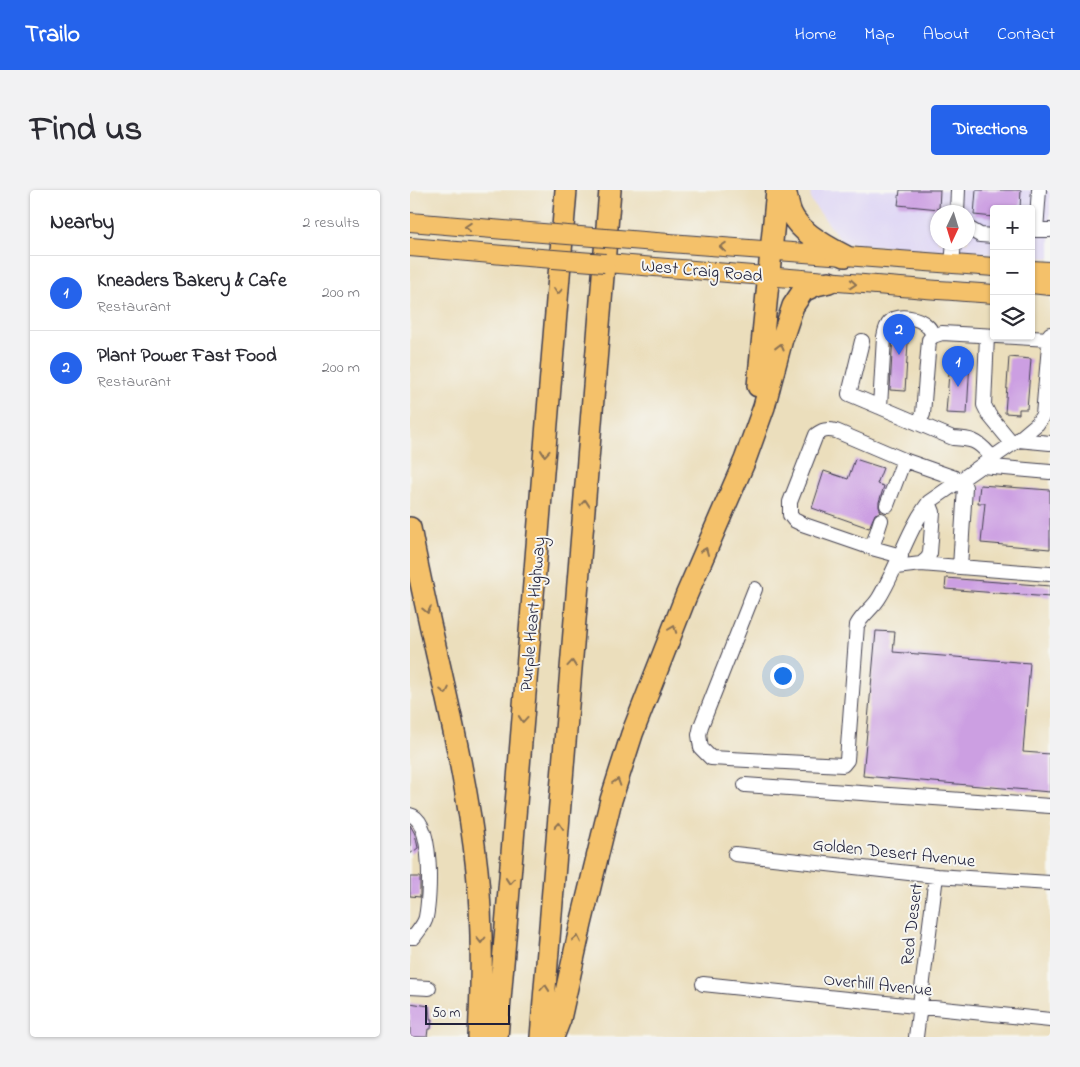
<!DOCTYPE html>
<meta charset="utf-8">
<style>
:root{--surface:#fff;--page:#f2f2f3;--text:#2b2b33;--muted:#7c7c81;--line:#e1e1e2;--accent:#2563eb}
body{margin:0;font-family:"Indie Flower",sans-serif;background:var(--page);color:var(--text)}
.controls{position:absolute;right:15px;top:15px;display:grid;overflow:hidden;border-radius:5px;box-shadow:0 1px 4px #0004}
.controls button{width:45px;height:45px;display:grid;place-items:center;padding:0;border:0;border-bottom:1px solid var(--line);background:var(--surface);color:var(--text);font:25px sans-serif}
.compass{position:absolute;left:520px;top:15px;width:45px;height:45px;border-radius:50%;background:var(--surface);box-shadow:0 1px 4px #0004;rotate:184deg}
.scale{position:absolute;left:15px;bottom:12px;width:85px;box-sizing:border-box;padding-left:5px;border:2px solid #22223b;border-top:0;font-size:14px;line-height:18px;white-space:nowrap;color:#22223b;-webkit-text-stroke:4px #f6f6f2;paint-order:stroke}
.you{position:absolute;left:372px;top:485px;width:18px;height:18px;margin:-12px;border:4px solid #fff;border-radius:50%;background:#1a73e8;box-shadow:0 0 0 8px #1a73e833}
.badge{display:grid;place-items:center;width:32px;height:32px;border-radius:50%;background:var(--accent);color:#fff;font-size:16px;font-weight:700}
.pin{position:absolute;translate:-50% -41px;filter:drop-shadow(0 1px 2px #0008)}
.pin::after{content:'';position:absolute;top:26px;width:18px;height:15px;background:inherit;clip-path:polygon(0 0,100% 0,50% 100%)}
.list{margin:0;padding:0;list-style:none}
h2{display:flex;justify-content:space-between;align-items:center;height:65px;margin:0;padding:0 20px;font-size:21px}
h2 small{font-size:16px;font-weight:400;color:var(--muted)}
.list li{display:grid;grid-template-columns:32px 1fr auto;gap:15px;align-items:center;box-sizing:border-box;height:75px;padding:0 20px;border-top:1px solid var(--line)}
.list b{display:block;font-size:19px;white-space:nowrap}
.list p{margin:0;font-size:16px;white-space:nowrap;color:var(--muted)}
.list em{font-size:16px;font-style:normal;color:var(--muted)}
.icon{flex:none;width:28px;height:28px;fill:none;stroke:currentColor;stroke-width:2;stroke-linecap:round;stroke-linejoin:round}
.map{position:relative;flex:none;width:640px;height:847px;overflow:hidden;border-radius:5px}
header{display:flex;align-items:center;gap:30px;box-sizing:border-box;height:70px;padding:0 25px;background:var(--accent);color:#fff}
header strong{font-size:24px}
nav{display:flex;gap:28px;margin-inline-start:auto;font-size:18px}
.intro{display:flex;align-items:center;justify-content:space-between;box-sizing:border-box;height:120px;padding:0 30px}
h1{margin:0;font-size:35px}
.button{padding:12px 22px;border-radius:5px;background:var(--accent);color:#fff;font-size:18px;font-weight:700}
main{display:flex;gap:30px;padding:0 30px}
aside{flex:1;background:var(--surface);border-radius:5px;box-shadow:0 1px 4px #0004}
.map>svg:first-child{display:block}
.built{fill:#ded5f5;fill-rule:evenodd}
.building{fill:#cc9fe2}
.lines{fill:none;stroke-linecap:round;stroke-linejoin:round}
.minor-casing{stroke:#403e4e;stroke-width:16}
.major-casing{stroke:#403e4e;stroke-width:20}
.highway-casing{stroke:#403e4e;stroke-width:24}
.minor{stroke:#fff;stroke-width:14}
.major{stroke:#f4c16b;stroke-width:18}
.highway{stroke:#f4c16b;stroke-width:21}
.major-bridge-casing{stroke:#403e4e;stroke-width:20;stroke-linecap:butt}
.major-bridge{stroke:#f4c16b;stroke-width:18}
.oneway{stroke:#8b7253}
.labels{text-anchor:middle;stroke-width:4;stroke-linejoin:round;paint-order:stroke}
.street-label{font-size:18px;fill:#22223b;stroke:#f6f6f2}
</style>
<header>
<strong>Trailo</strong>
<nav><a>Home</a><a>Map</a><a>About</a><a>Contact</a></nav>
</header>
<div class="intro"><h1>Find us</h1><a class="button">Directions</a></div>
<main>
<aside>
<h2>Nearby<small>2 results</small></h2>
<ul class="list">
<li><span class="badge">1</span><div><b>Kneaders Bakery &amp; Cafe</b><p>Restaurant</p></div><em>200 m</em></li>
<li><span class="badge">2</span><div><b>Plant Power Fast Food</b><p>Restaurant</p></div><em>200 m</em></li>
</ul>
</aside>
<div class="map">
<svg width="640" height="847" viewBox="0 0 640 847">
<rect width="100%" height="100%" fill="#f6f6f2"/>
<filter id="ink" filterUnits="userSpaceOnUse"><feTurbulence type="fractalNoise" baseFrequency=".02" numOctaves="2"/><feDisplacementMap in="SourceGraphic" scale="10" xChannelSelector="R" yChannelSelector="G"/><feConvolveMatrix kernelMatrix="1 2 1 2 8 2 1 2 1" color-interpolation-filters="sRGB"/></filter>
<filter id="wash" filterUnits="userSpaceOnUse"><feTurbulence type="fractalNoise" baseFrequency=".0096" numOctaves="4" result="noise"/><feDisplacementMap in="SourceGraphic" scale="20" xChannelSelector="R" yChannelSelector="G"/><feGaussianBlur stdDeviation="1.12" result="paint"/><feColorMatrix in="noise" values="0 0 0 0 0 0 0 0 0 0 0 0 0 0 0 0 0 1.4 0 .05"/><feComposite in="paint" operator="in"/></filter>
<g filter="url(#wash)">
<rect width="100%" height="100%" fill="#ebdebc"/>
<path class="built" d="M400,0H640V68L621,67V19H584V64L433,53L401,11ZM528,22H558V52H528Z"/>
<g id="blocks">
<path class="building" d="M490,0H530L529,19L488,15Z
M566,0H611L610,19H584V27L564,25Z
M493,136L499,137L495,201L480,200L483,145L486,139Z
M599,167L621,169L617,219H609V224L595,223Z
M540,169L560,170L557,224L536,223Z
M445,269L473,278L467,294L474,296L469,312V317L471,322L465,324L459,338L402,318L414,281L438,289Z
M570,295L640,300V359L571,353L575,313H568Z
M536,388L640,396V407L535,399Z
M466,441L485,442L483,462L620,473L613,562L640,564V602L453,586Z
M0,635L5,644L8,658L0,664Z
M0,687H10V707L0,706Z
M0,813L19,816L20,829H22L21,839H18L17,847H0Z"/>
</g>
</g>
<g filter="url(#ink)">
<use href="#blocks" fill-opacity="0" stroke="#403e4e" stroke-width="1"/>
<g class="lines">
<defs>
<path id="minor" d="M629,0L626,40H640
M547,22L548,0
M558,38L570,45L584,46
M542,74L544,52
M577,146L574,215L579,225L602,253
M452,151L439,204L543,248C561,249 567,250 579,264L578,272
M470,217L474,147C475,141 476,136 480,132C488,124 509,127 517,136C520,138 522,143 523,146
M508,233L513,224L519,150L523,146L532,143L639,149
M608,250L640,253
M572,276L640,282
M477,315L494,270
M471,330L462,358L392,334L384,330L380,325V312L406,245C412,240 417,239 426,241L494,270L551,290L555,297L550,377
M462,358L491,366
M511,374L518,368L520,363L523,322L519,312
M486,377L511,374L640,384
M345,399L291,536L289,545L291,558L301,568L433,575L437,570L447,435C453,424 463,418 469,408C488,377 497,341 519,312L608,250L627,234L633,225L640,144
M335,595L640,616
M0,625C24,630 20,708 16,727C15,734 8,741 4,747H0
M325,664L526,686L640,693
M293,794L640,830
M0,797L19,798
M506,847L526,686"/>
<path id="major" d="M0,32L107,41
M246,52L584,77
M0,57L105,66
M195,73C325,83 454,95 584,104
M621,80L640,81
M621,94L640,96"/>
<path id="highway" d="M375,0C377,7 378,16 381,23C389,42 417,57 435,66
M348,196L367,0
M0,338C21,452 55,565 67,680C73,736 72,792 69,847
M87,847L156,0
M131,847L200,0
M143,847L150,829L171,734L201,610L222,544L276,406L335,270L354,217L372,149L383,116L393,101L406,95L419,92"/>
</defs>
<use href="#minor" class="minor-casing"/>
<use href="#major" class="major-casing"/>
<use href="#highway" class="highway-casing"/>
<use href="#minor" class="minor"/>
<use href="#major" class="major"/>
<use href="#highway" class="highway"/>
<defs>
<path id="major-bridge" d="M107,41L246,52
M105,66L195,73"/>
</defs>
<use href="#major-bridge" class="major-bridge-casing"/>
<use href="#major-bridge" class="major-bridge"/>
</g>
<defs><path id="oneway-chevron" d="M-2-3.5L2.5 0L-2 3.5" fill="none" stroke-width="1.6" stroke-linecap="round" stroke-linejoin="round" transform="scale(1.25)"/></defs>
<g class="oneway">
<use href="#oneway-chevron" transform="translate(58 37) rotate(-176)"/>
<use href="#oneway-chevron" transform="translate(313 57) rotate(-176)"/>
<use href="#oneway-chevron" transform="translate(443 94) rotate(4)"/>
<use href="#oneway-chevron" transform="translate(148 101) rotate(95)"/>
<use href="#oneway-chevron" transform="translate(370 157) rotate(-76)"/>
<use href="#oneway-chevron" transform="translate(135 263) rotate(95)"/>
<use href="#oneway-chevron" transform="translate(175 313) rotate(-85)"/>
<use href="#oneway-chevron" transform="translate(295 361) rotate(-67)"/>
<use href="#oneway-chevron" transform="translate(17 420) rotate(77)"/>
<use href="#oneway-chevron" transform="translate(263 439) rotate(-69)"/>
<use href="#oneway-chevron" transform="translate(162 474) rotate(-85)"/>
<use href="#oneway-chevron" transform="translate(35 501) rotate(78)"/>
<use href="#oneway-chevron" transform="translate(113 529) rotate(95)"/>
<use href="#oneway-chevron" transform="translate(207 592) rotate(-72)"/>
<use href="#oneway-chevron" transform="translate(149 636) rotate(-85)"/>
<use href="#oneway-chevron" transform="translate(100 691) rotate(95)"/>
<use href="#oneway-chevron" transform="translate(167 749) rotate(-78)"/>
<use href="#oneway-chevron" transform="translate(71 750) rotate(90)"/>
<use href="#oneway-chevron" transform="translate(135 798) rotate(-85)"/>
</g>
</g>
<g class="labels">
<g class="street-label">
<text transform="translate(292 80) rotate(5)" y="6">West Craig Road</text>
<text transform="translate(122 424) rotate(-85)" y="6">Purple Heart Highway</text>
<text transform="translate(484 662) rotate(6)" y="6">Golden Desert Avenue</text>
<text transform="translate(501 734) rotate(-83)" y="6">Red Desert</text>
<text transform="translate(468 794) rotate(6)" y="6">Overhill Avenue</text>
</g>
</g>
</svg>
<div class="controls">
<button>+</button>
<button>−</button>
<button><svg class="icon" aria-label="layers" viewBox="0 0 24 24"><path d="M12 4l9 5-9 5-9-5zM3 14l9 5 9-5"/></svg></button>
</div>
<svg class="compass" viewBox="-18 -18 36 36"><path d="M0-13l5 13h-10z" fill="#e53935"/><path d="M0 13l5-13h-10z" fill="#7c7c81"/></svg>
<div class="scale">50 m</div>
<div class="you"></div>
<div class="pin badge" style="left:548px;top:197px">1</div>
<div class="pin badge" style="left:489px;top:165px">2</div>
</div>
</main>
